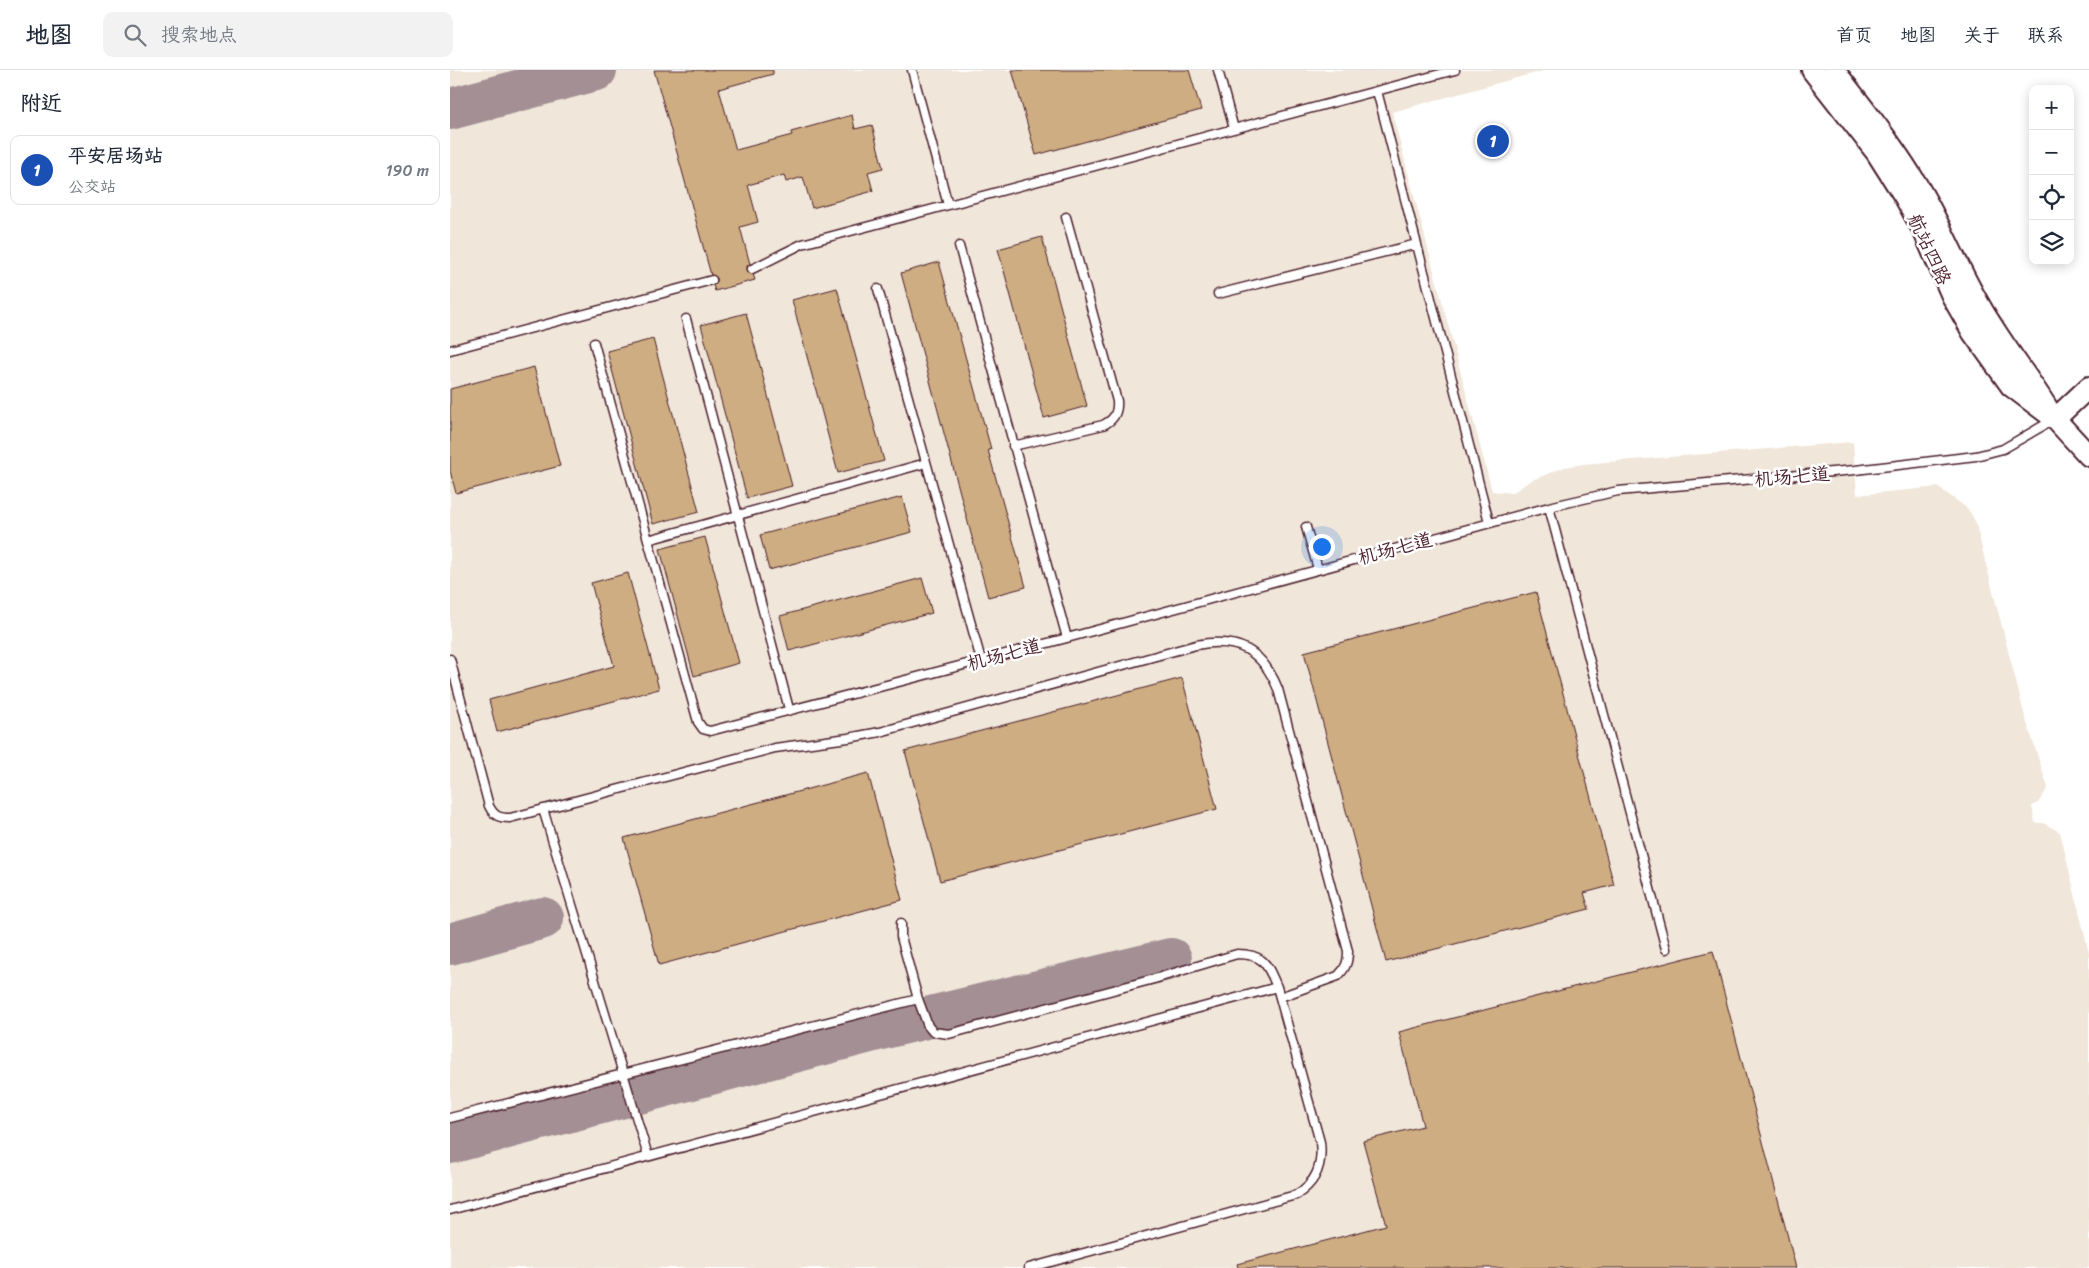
<!DOCTYPE html>
<html lang="zh">
<meta charset="utf-8">
<style>
:root{--surface:#fff;--page:#f2f2f3;--text:#1f2937;--muted:#747a83;--line:#e0e1e3;--accent:#4a1f2b}
body{margin:0;font-family:Sriracha,"LXGW WenKai TC",sans-serif;background:var(--page);color:var(--text)}
.controls{position:absolute;right:15px;top:15px;display:grid;overflow:hidden;border-radius:10px;box-shadow:0 2px 12px #0003}
.controls button{width:45px;height:45px;display:grid;place-items:center;padding:0;border:0;border-bottom:1px solid var(--line);background:var(--surface);color:var(--text);font:25px sans-serif}
.you{position:absolute;left:871px;top:476px;width:18px;height:18px;margin:-12px;border:4px solid #fff;border-radius:50%;background:#1a73e8;box-shadow:0 0 0 8px #1a73e833}
.badge{display:grid;place-items:center;width:32px;height:32px;border-radius:50%;background:var(--accent);color:#fff;font-size:16px;font-weight:700}
.pin{position:absolute;translate:-50% -50%;border:2px solid #fff;box-shadow:0 1px 5px #0006}
.list{margin:0;padding:0;list-style:none}
h2{display:flex;justify-content:space-between;align-items:center;height:65px;margin:0;padding:0 20px;font-size:21px}
h2 small{font-size:16px;font-weight:400;color:var(--muted)}
.list li{display:grid;grid-template-columns:32px 1fr auto;gap:15px;align-items:center;box-sizing:border-box;height:70px;margin:0 10px 10px;padding:0 10px;border:1px solid var(--line);border-radius:10px}
.list b{display:block;font-size:19px;white-space:nowrap}
.list p{margin:0;font-size:16px;white-space:nowrap;color:var(--muted)}
.list em{font-size:16px;font-style:normal;color:var(--muted)}
.icon{flex:none;width:28px;height:28px;fill:none;stroke:currentColor;stroke-width:2;stroke-linecap:round;stroke-linejoin:round}
.map{position:relative;flex:none;width:1639px;height:1198px;overflow:hidden}
header{display:flex;align-items:center;gap:30px;box-sizing:border-box;height:70px;padding:0 25px;background:var(--surface);border-bottom:1px solid var(--line)}
header strong{font-size:24px}
nav{display:flex;gap:28px;margin-inline-start:auto;font-size:18px}
.search{width:350px;height:45px;background:var(--page);display:flex;align-items:center;gap:12px;box-sizing:border-box;padding:0 18px;border-radius:10px;color:var(--muted);font-size:19px}
main{display:flex}
aside{flex:1;background:var(--surface)}
.map>svg:first-child{display:block}
.built{fill:#f0e6d9}
.lines{fill:none;stroke-linecap:round;stroke-linejoin:round}
.taxiway{stroke:#a48f95;stroke-width:42}
.building{fill:#cdad81;stroke:#4a1f2b}
.lane-casing{stroke:#4a1f2b;stroke-width:11}
.secondary-casing{stroke:#4a1f2b;stroke-width:24}
.lane{stroke:#fff;stroke-width:8}
.secondary{stroke:#fff;stroke-width:20}
.labels{text-anchor:middle;stroke-width:5;stroke-linejoin:round;paint-order:stroke}
.street-label{font-size:19px;fill:#4a1f2b;stroke:#fff}
</style>
<header>
<strong>地图</strong>
<div class="search"><svg class="icon" aria-label="search" viewBox="0 0 24 24"><circle cx="10" cy="10" r="6"/><path d="M15 15l6 6"/></svg>搜索地点</div>
<nav><a>首页</a><a>地图</a><a>关于</a><a>联系</a></nav>
</header>
<main>
<aside>
<h2>附近<small></small></h2>
<ul class="list">
<li><span class="badge" style="background:#1a4fb4">1</span><div><b>平安居场站</b><p>公交站</p></div><em>190 m</em></li>
</ul>
</aside>
<div class="map">
<svg width="1639" height="1198" viewBox="0 0 1639 1198">
<rect width="100%" height="100%" fill="#fff"/>
<filter id="ink" filterUnits="userSpaceOnUse"><feTurbulence type="fractalNoise" baseFrequency=".02" numOctaves="2"/><feDisplacementMap in="SourceGraphic" scale="10" xChannelSelector="R" yChannelSelector="G"/><feConvolveMatrix kernelMatrix="1 2 1 2 8 2 1 2 1" color-interpolation-filters="sRGB"/></filter>
<g filter="url(#ink)">
<path class="built" d="M0,0H1096L942,42L1042,421L1062,423L1082,410L1115,397L1133,394L1403,372L1407,425L1488,417L1518,439L1525,451L1575,647L1598,718L1588,733L1582,736L1585,753H1593L1610,762L1639,883V1198H0Z"/>
<g class="lines">
<path class="taxiway" d="M0,39L146,0
M0,874L93,848
M0,1073L435,958L721,889"/>
</g>
<path class="building" d="M204,0H323V4L269,19L286,80L342,65L341,62L402,45L405,59L422,55L433,98L418,102L423,121L362,138L353,107L336,112L334,105L298,115L308,152L290,157L300,194L297,196V201L303,204L305,210L265,221L263,215L267,212V208L261,205Z
M562,0H739L751,40L586,85Z
M592,167L637,336L594,348L548,179Z
M489,192L541,379L538,380L576,517L538,527L451,203Z
M387,218L434,391L388,403L342,230Z
M296,243L342,416L297,428L251,255Z
M203,269L249,442L203,454L157,281Z
M84,297L110,396L6,423L0,401V319Z
M452,427L462,462L319,500L310,465Z
M255,467L289,593L244,606L210,479Z
M178,503L209,619L47,662L39,630L164,596L141,513Z
M472,508L482,543L339,581L330,546Z
M1086,522L1164,815L1134,823L1139,839L936,892L854,582Z
M732,608L767,739L490,811L455,681Z
M418,703L452,830L209,895L174,768Z
M1263,881L1346,1198H788L787,1194L936,1155L913,1071L973,1056L949,962Z"/>
<g class="lines">
<defs>
<path id="lane" d="M462,0L498,135
M768,0L784,59
M927,21L1039,452
M509,176L617,568
M302,199L352,174L1005,0
M428,219L531,590
M768,224L967,174
M236,249L339,639
M144,273L248,652L253,659L260,661L617,568L1099,437L1168,421L1405,400L1526,386L1553,379L1603,350
M0,280L262,210
M563,376L653,355C664,350 668,343 667,331L616,147
M1099,437L1216,879
M856,457L868,499
M198,470L476,393
M0,589L39,736C44,746 49,748 60,748L325,678L398,668L430,662L746,575C788,567 812,580 828,619L898,881C898,892 896,898 888,906L830,927
M93,739L198,1086
M451,853V867L468,929
M0,1048L468,929L478,956L483,962L499,964L704,909L787,884C814,884 817,894 827,917L870,1072C873,1096 866,1113 846,1125L579,1198
M0,1140L827,917"/>
<path id="secondary" d="M1362,0L1426,82L1454,126L1474,162L1502,226L1523,263L1561,316L1605,349L1639,386
M1384,0C1414,39 1445,77 1470,120C1496,164 1513,212 1541,254C1559,283 1580,310 1598,339
M1605,349L1639,317"/>
</defs>
<use href="#lane" class="lane-casing"/>
<use href="#secondary" class="secondary-casing"/>
<use href="#lane" class="lane"/>
<use href="#secondary" class="secondary"/>
</g>
</g>
<g class="labels">
<g class="street-label">
<text transform="translate(1480 179) rotate(65)" y="7">航站四路</text>
<text transform="translate(1342 406) rotate(-5)" y="7">机场七道</text>
<text transform="translate(945 478) rotate(-15)" y="7">机场七道</text>
<text transform="translate(554 584) rotate(-15)" y="7">机场七道</text>
</g>
</g>
</svg>
<div class="controls">
<button>+</button>
<button>−</button>
<button><svg class="icon" aria-label="locate" viewBox="0 0 24 24"><circle cx="12" cy="12" r="6"/><path d="M12 2v4M12 18v4M2 12h4M18 12h4"/></svg></button>
<button><svg class="icon" aria-label="layers" viewBox="0 0 24 24"><path d="M12 4l9 5-9 5-9-5zM3 14l9 5 9-5"/></svg></button>
</div>
<div class="you"></div>
<div class="pin badge" style="left:1043px;top:71px;background:#1a4fb4">1</div>
</div>
</main>
